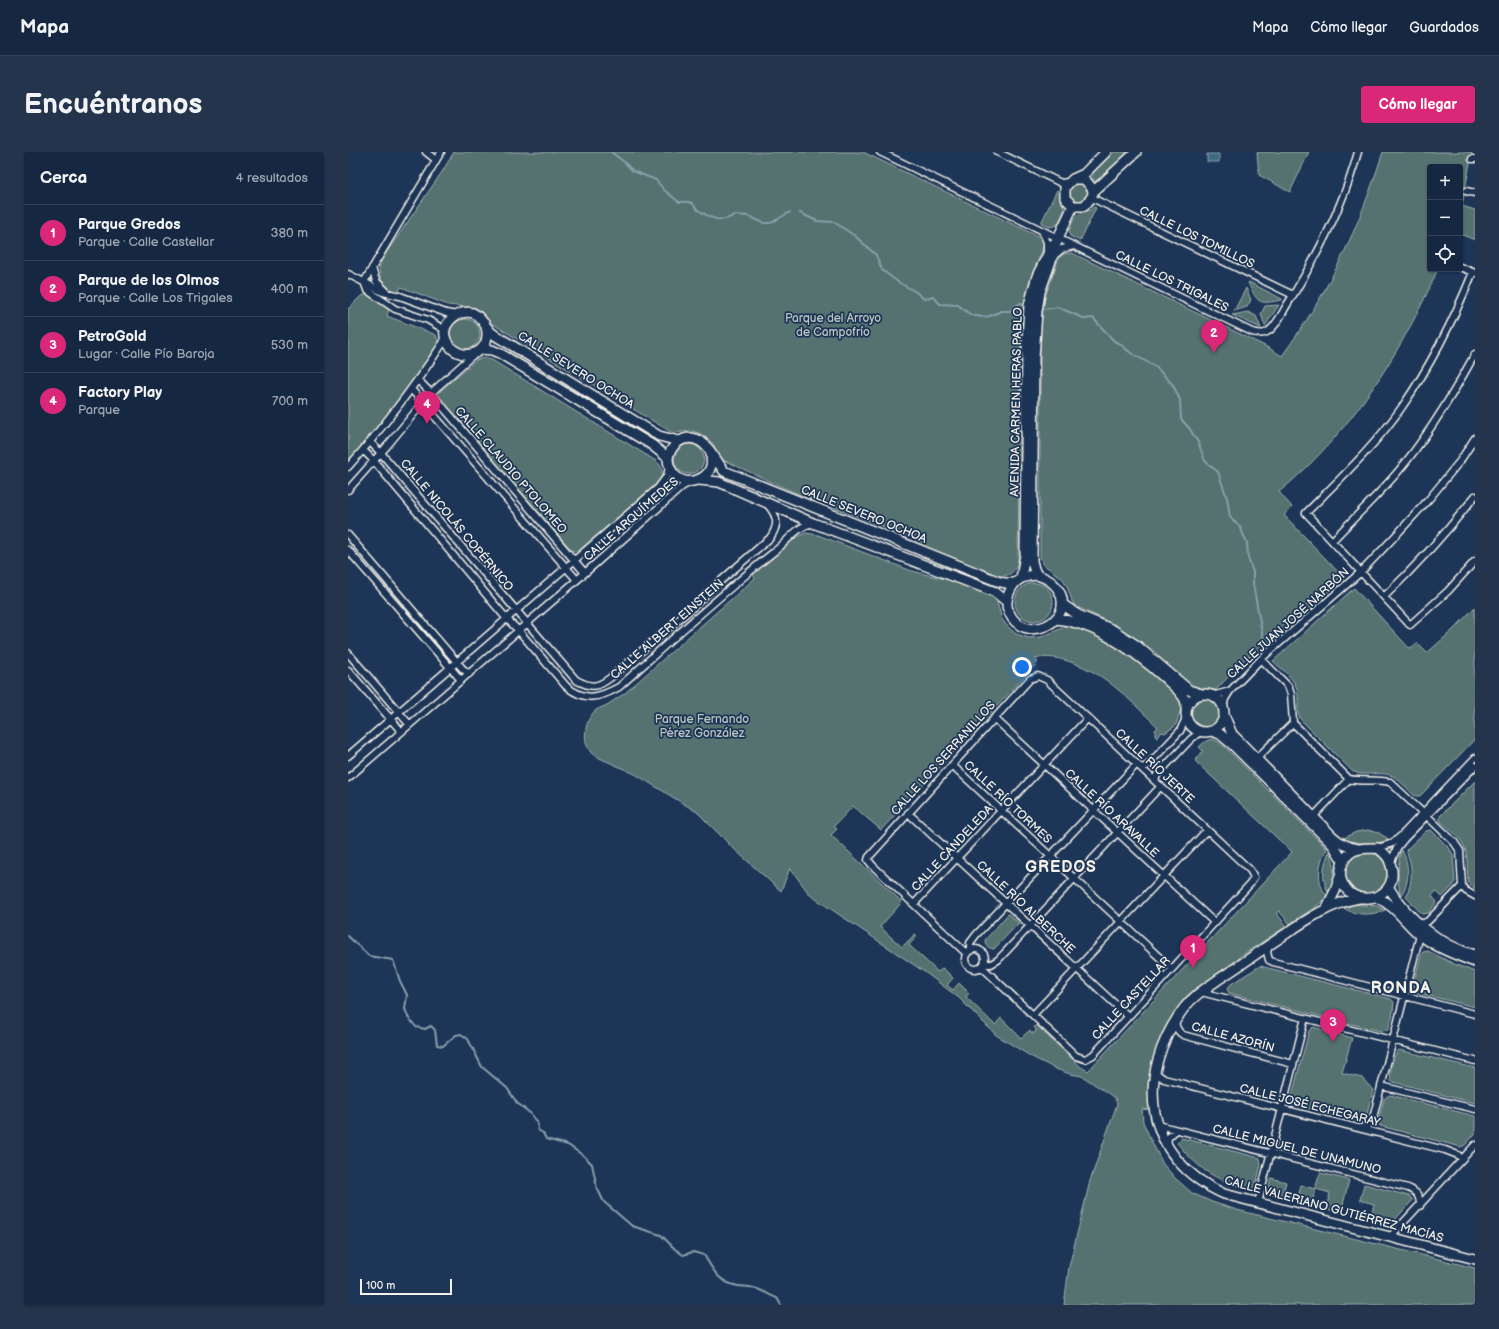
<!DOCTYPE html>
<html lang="es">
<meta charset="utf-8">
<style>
:root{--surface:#162841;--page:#23344c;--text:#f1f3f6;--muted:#9ea6b1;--line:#35445a;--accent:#db2777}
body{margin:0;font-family:"Balsamiq Sans",sans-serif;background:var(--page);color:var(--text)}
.controls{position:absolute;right:12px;top:12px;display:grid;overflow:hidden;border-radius:4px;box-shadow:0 1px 3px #0004}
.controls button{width:36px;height:36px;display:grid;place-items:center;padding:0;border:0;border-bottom:1px solid var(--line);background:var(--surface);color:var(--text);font:20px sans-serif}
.scale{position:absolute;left:12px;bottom:10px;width:92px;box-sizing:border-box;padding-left:4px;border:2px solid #f4f1e8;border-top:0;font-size:11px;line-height:14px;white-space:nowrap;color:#f4f1e8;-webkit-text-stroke:3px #1d3557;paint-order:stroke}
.you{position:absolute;left:674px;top:515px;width:14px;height:14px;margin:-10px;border:3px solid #fff;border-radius:50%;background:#1a73e8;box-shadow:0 0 0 6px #1a73e833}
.badge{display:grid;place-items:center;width:26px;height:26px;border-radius:50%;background:var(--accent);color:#fff;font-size:13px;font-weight:700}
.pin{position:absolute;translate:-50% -33px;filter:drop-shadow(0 1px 2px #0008)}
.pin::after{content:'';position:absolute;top:21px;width:14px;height:12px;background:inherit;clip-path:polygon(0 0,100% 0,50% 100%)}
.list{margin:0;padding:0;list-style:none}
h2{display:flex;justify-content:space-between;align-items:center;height:52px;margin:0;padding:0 16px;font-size:17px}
h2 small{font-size:13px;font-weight:400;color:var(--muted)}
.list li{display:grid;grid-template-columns:26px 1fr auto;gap:12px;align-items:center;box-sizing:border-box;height:56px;padding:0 16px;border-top:1px solid var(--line)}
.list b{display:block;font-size:15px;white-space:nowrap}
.list p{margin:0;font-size:13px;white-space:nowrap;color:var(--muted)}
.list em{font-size:13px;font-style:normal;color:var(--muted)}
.icon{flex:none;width:22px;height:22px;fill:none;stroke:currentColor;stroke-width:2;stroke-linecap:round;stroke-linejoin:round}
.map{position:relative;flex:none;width:1127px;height:1153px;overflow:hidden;border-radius:4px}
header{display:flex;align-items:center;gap:24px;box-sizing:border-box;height:56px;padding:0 20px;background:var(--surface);border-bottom:1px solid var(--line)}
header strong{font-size:19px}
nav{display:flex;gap:22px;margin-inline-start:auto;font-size:14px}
.intro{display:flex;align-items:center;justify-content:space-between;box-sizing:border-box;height:96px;padding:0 24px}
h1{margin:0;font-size:28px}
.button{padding:10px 18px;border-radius:4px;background:var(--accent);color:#fff;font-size:14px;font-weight:700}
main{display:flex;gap:24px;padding:0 24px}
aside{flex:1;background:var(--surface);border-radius:4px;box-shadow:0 1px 3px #0004}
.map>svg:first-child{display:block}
.green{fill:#55716f;stroke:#a4b1ac}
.water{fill:#3e6a82;stroke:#87a0ab}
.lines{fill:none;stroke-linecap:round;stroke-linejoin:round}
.stream{stroke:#87a0ab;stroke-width:2}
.street-casing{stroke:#f4f1e8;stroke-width:9}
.secondary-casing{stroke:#f4f1e8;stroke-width:12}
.street{stroke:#1d3557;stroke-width:6}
.secondary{stroke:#1d3557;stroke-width:9}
.labels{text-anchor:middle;stroke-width:3.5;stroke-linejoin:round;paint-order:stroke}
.street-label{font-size:12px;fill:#f4f1e8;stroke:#1d3557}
.park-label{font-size:12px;fill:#bcc4be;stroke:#1d3557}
.district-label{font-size:16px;font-weight:bold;letter-spacing:1px;fill:#f4f1e8;stroke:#1d3557}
</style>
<header>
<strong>Mapa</strong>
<nav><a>Mapa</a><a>Cómo llegar</a><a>Guardados</a></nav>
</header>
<div class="intro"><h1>Encuéntranos</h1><a class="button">Cómo llegar</a></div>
<main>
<aside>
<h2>Cerca<small>4 resultados</small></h2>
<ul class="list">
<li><span class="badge">1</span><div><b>Parque Gredos</b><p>Parque · Calle Castellar</p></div><em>380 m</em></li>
<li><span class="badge">2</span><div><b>Parque de los Olmos</b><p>Parque · Calle Los Trigales</p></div><em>400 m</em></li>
<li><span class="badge">3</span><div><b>PetroGold</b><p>Lugar · Calle Pío Baroja</p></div><em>530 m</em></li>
<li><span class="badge">4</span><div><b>Factory Play</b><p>Parque</p></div><em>700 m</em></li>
</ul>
</aside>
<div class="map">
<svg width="1127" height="1153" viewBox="0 0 1127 1153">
<rect width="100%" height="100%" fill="#1d3557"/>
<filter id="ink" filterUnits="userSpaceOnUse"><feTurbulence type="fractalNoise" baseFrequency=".025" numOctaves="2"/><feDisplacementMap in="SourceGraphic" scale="8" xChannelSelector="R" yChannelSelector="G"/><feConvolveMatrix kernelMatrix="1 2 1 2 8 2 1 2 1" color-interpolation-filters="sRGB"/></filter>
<g filter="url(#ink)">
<path class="green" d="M106,0H515L698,88L680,135L674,162L672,205L670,410C665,424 659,425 644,423L566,393L568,387L448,341L375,308C369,303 369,298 365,292C360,285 351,280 343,279C336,279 330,282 323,280L143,171L128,156L100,153L53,135L50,141C34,135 27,123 34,107L94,20Z
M766,0H781L751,29H747C744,26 743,24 746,20Z
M909,0H961L942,40L911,23Z
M1035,0H1124L1114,54L1127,58V88L1112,82V15H1082V117H1090C1054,200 1001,283 931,340L944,355L936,363L996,426L906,506L900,504L868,538L844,535L818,512L806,499L795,491L753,466L727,454L724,449L719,434L715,427L696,413L692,405V194L693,172L697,145L710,108L715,102L724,101L919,195L934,204C982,138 1010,78 1035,0Z
M722 41a9 9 0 1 1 18 0a9 9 0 1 1-18 0Z
M709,38L711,39C712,45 715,49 716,55C717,60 711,68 709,73L702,75L693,71Z
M746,55L748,56L732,89L722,84L721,79C723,74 726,64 731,62C736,59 741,60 746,55Z
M901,130L934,147V148C911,152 911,153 900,131Z
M898,136L903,148L899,155L886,159Z
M18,143C27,144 35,150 41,157L39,164L88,183L90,188L88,196L65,229L20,286L0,309V157L13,144Z
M931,153L917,174L913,162L917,154Z
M900,160L908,164L913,176L884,163Z
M102 182a15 15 0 1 1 30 0a15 15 0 1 1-30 0Z
M135,206L144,208L308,309C317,316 315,326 308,333L229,400L224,398L219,393L91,246V241L93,238L128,208Z
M326 307a15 15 0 1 1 30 0a15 15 0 1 1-30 0Z
M458,381L470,383L564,419L601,428L644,444L649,450L654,467L659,474L668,482L681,486L693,485L719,474L736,477L769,495L787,506L810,525L832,547L833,556L829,570L827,574L817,581L814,580L809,585L807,583V578L810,575C794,560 779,544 762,531C744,517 709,500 687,507L690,510L533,678L505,654L486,674L489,677L483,683L554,750L532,775L554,795L567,782L569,784L561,793L590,820L595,816L605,826L599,833L605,838L611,831L621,841L618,845L647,873L653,866L673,886L682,878L684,881H687L688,878L686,875L688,873L733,915L740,919L944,700L847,609L855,599L851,595C862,584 867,586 878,596L979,697C970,710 968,732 979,744L970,753L942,772L931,759L928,761L939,774L891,805L892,808C875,821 852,836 836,850C821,864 810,890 805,909C802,925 804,943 803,958L794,957L795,970L804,990L815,1012L827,1026L844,1041L864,1050L889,1058L1127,1116V1153H716L721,1115L742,1029L769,952L767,946L734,924L722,922L708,917L684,905L648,883L611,846L578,821L462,743L442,716L433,739L386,697L349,660L287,622L247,604C233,595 235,569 248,558C251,556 255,555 259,553C265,549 271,545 277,541L407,426L405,423C418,412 442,386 458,381Z
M667 450a19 19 0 1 1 38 0a19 19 0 1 1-38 0Z
M1006,436L1061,496L1064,495L1069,491L1079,501L1106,477L1127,455V587L1072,644H1067C1060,638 1053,629 1045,624C1032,618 1017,626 1004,619L953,568C947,559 952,547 949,537C946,526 933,517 925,509Z
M843 561a14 14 0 1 1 28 0a14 14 0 1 1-28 0Z
M1127,629V737L1120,731C1119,721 1120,710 1118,700C1115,686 1102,678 1092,669V664Z
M1020,678L1031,681L1042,688C1032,692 1004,692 994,687L1008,680Z
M1083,678L1102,697L1105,703L1107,729L1105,734L1094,745L1088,739L1084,744L1089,750L1080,761L1074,762L1058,745C1065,729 1065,715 1058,698L1078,679Z
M1054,698C1061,712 1063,729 1053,743C1049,735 1049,706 1054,698Z
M981,700C989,711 986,728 980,740C973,726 975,713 981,700Z
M997 721a21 21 0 1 1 42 0a21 21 0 1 1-42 0Z
M1002,752L1029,754L1037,758C1023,764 1005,764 993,754Z
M660,762L671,771L646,797C641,797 637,793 637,788Z
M1080,799L1106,812L1127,820V855L1069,841L1066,838L1065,833L1073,803L1075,800Z
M912,814L1043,847L1046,850L1044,866L1040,878L1032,879L881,841L879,837L883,832Z
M965,875L1004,886L994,921L1014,926L1025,938L1018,966L1014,970L947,953L944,951L943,947L961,879Z
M1051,898L1127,916V951L1045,930L1043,929C1041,921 1045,903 1051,898Z
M1042,943L1127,964V982L1117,993L1113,995L1032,974L1030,969L1036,947L1038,945Z
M834,986L912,1006L913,1012L907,1038C869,1029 854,1021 829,991Z
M972,1021L1001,1028L993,1061L978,1057L982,1041L968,1037L963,1053L949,1049L953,1033L967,1037Z
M923,1026L938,1030L934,1045L921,1042L920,1038Z
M1016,1032L1061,1044L1064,1047V1049L1043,1072L1041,1073L1022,1068L1026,1052L1012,1048Z"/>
<path class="water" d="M859,2H871V10H859Z"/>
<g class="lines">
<path class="stream" d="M263,0L275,9L285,19L308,28L316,38L331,50C335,50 340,49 344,51C346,53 348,56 350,58C362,66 374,72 386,63L400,64L416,71H423L442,60
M452,61L469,69L486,70L507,84L528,103L534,118L550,130L568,140L576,147L585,144L592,152L610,153L623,163L634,165L642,164L653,159H662L672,151L677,153
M697,157L710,155L737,167L745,166L766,189L772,192L783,201L808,215L825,233L832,248L833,267L841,276L850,290L857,309L870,320L879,346L882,365L892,375L899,391L900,406L905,420V432L915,486
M0,784L21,804L45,808L52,829L59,843L57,857L60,865L68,875L77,877L83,874L87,878L89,893L95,894L108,883L113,882L120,887L134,915L159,936L169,951L182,961L189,971L190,978L195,981L198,987L220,993L236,1004L244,1012L249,1036L256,1050L284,1074L313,1083L327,1097L335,1103L345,1100L356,1103C366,1119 370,1130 390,1134C395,1135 400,1134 406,1136C414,1138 421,1143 429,1146L433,1153"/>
<defs>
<path id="street" d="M78,0L88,8
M532,0L904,180C909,181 915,183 919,180C928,175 934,161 939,153C969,105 995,55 1010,0
M649,0L713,31L721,30
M1124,7H1127
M1118,39L1127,41
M744,46L945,143
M694,79L699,90V100
M707,103L714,97L726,94
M1112,115L1127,121
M24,116L28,129L38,139
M1125,120C1106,167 1083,213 1054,255C1027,294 992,327 958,361L1062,473L1100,439L1127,409
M0,122L35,140L52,144L98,161L108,163
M16,130L93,0
M16,130L19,138L47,157L80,168L97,178
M70,228L83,241L237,421
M63,237L229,428
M22,290L33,301L228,528C243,536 249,536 262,526L343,457L368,433L422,386C431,373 430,365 420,353
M15,298L26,309L158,466L170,478L218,534C237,550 251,546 271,535C322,489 373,442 427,399C440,389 449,374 465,371
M0,315C36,275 67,233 97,188
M0,338L39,294L83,241L126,202
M0,383L114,516L121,522
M984,389C1005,367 1028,345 1048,322C1079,286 1104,244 1127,202
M0,398L113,528
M1036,445C1069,413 1099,380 1127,344
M0,501L61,572
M913,507L940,534L943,542L945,571L1001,627C1015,630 1028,627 1042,630L1075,661
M0,518L53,579
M864,544L882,539
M875,556L877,547L882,539L913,507L1013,420L1051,380L1081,347L1112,309L1127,286
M646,566L867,771
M0,604L310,336L319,324L321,315
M908,607L945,571
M604,613L824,817
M793,616L799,614L832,579L838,566
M0,626L229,428L335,334L343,330
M807,629L809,623L843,587L852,580
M560,661L780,864
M966,664L1001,627
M1079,664L1106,690L1112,699L1114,734L1118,739L1127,744
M1030,696L1045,691L1054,683L1127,606
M1043,710L1049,696L1057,686L1127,614
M566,752L740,566
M1072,773L1080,769L1114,734
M921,794L919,800L921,808L925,810L1127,862
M617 807a10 10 0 1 1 20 0a10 10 0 1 1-20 0Z
M622,799V791L628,783L789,612
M619,802L525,714L520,708L521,705L682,527L690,524L699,528L902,718L906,725L902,732L745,903L737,907L728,904L634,815
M636,812H643L650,808L813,634
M853,840L1127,909
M685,863L859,678
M827,870C828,876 830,880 835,883L945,912
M807,918L809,922L816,927L1097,998L1110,1003L1114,1007
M1033,934L1127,957
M810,973L1060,1036C1069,1040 1072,1044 1072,1054
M1013,976C1020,974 1023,972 1025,966L1072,783
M819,994L820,986L828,978
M910,1051L957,866
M1042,1085L1127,993"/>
<path id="secondary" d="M725,27H736C748,39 748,42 736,54H725L717,46V35L725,27L736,22L758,0
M745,40L788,0
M137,172C138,175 139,179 139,181C140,205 110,210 99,190C90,174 109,156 125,161C134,165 137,175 144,181C149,185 155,188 160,191L311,284L331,289
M133,197L144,198L153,202L304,293L320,306
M363,301C363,305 364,310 363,314C360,327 341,334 330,326C323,321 318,310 321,302C324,295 330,289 336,287C356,281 366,306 376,319L649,429L657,431H667
M351,328L371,330L465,371L647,440L659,450
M689,423L686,417L684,409L686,206L689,159L692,140L704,106L710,86L725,54
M689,423C699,426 706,430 711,439C728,470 675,494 661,460C655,449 663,431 674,426C679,424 684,423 689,423Z
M673,426L677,403L679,189L681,153L689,124L705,92
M714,452L730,463L765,478L788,493L841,538L853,542
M708,467C748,470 789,501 818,527C824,533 833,539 837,548C838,550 838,554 838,557
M838 561a19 19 0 1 1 38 0a19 19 0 1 1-38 0Z
M876,563L884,582L983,683C992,691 998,695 1010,697
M863,579L872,582L885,593L985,693L995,709
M1030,696C1040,704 1042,707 1044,719C1047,748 1005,757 994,730C989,717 997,699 1012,697C1018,696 1024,696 1030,696Z
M1041,736C1059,766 1092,794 1127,803
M1028,745C1047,753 1056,769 1071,782C1087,795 1108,803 1127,810
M1011,746C977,752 949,775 921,793C904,805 888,816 871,827C858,836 845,844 836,856C786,923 795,1006 876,1042L1127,1107
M979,755L987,739L992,724"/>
</defs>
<use href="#street" class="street-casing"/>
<use href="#secondary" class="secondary-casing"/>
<use href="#street" class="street"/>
<use href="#secondary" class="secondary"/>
</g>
</g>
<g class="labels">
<g class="street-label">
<text transform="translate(849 85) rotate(26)" y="4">CALLE LOS TOMILLOS</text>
<text transform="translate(824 129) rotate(26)" y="4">CALLE LOS TRIGALES</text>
<text transform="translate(228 218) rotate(32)" y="4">CALLE SEVERO OCHOA</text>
<text transform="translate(668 250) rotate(-89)" y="4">AVENIDA CARMEN HERAS PABLO</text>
<text transform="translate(163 318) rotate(49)" y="4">CALLE CLAUDIO PTOLOMEO</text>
<text transform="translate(516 362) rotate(22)" y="4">CALLE SEVERO OCHOA</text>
<text transform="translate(283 367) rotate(-41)" y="4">CALLE ARQUÍMEDES</text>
<text transform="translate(109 373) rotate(50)" y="4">CALLE NICOLÁS COPÉRNICO</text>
<text transform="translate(940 471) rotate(-42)" y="4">CALLE JUAN JOSÉ NARBÓN</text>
<text transform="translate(319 477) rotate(-41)" y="4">CALLE ALBERT EINSTEIN</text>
<text transform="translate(595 606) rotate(-48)" y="4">CALLE LOS SERRANILLOS</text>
<text transform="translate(807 614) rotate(43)" y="4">CALLE RÍO JERTE</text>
<text transform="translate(660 650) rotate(43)" y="4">CALLE RÍO TORMES</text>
<text transform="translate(764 661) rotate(43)" y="4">CALLE RÍO ARAVALLE</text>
<text transform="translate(604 696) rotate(-47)" y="4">CALLE CANDELEDA</text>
<text transform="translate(678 755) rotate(43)" y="4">CALLE RÍO ALBERCHE</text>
<text transform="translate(783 846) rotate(-47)" y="4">CALLE CASTELLAR</text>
<text transform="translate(885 885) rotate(15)" y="4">CALLE AZORÍN</text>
<text transform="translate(962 953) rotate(14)" y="4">CALLE JOSÉ ECHEGARAY</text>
<text transform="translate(949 997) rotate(14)" y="4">CALLE MIGUEL DE UNAMUNO</text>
<text transform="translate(986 1057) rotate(15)" y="4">CALLE VALERIANO GUTIÉRREZ MACÍAS</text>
</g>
<g class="park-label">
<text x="485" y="170">Parque del Arroyo<tspan x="485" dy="14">de Campofrío</tspan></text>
<text x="354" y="571">Parque Fernando<tspan x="354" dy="14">Pérez González</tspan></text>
</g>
<g class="district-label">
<text x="713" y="720">GREDOS</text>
<text x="1053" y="841">RONDA</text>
</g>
</g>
</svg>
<div class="controls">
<button>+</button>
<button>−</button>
<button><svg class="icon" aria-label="locate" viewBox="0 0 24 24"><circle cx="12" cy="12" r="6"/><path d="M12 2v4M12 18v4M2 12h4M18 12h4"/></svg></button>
</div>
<div class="scale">100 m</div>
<div class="you"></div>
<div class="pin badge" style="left:845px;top:816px">1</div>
<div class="pin badge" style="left:866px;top:201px">2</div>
<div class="pin badge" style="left:985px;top:890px">3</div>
<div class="pin badge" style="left:79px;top:272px">4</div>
</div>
</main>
